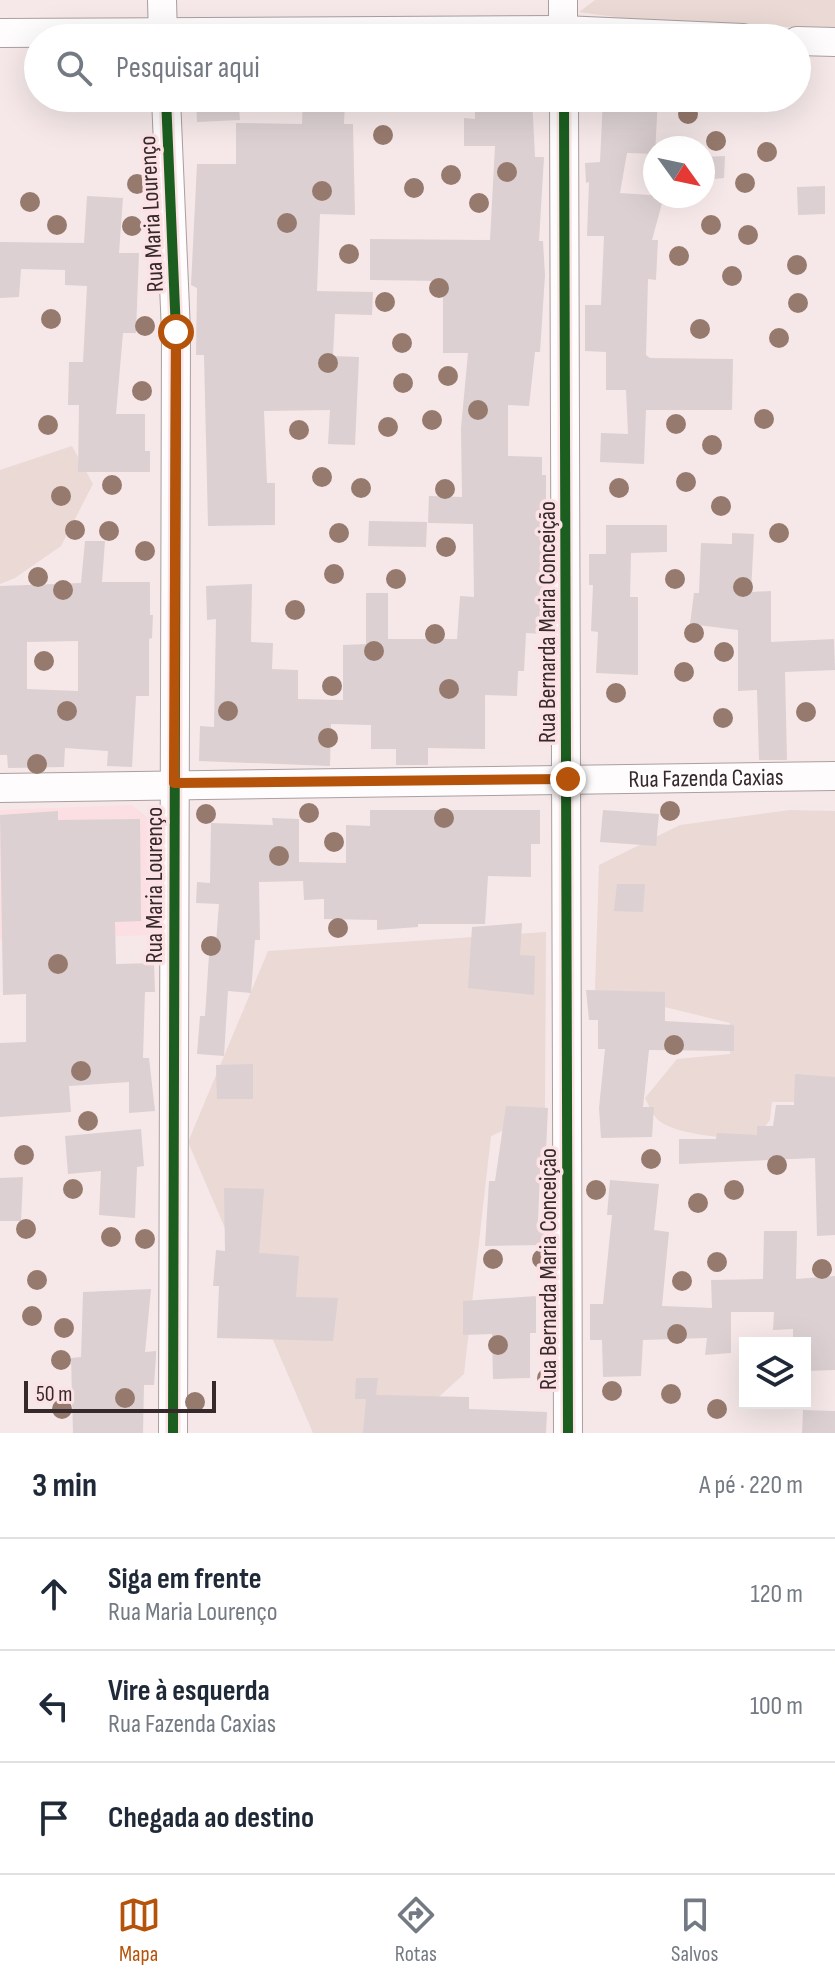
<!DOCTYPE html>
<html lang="pt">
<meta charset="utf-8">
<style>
:root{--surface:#fff;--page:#f6f6f7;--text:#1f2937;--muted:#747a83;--line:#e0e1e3;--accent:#b45309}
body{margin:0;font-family:"Sofia Sans Condensed",sans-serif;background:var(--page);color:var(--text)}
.controls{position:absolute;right:24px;bottom:24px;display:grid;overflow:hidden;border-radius:0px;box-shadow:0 8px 32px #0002}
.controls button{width:72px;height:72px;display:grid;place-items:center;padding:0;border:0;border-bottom:2px solid var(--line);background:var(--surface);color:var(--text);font:40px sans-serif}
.compass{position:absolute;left:643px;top:136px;width:72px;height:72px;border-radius:50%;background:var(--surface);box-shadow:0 8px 32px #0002;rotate:123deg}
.scale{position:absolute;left:24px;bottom:20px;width:192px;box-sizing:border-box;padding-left:8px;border:4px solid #35292b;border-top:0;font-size:22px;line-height:28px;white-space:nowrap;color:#35292b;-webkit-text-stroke:6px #fce2e5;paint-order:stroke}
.stop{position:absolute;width:24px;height:24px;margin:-18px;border:6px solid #b45309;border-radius:50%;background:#fff}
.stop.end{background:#b45309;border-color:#fff;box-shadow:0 2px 8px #0008}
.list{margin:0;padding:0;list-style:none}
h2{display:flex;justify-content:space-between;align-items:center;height:104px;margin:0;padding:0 32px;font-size:34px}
h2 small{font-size:26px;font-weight:400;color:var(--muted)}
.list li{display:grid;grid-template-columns:52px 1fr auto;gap:24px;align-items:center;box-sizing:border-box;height:112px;padding:0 32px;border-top:2px solid var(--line)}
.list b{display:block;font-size:30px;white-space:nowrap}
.list p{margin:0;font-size:26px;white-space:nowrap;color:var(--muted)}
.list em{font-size:26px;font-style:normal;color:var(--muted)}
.icon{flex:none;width:44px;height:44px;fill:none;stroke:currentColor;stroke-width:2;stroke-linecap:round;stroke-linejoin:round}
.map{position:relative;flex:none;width:835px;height:1433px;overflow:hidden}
.search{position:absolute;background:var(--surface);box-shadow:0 8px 32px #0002;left:24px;right:24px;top:24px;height:88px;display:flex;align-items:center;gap:20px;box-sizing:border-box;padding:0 28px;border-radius:44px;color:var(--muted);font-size:30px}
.sheet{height:440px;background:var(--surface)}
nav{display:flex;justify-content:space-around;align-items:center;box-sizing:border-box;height:112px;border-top:2px solid var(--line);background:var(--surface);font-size:22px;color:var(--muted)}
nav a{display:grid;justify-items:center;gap:4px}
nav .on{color:var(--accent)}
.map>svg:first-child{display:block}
.built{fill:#fbdfe2}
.green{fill:#ead9d4}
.building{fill:#dcd0d2;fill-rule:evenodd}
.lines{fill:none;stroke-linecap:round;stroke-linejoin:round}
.minor-casing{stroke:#ab9fa0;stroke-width:30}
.minor{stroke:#fefcfc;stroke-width:28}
.cycleway-casing{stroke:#fce2e5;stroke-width:15}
.cycleway{stroke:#1b5e20;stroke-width:10}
.tree{fill:#977a6e}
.route{stroke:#b45309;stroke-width:10}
.labels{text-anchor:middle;stroke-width:7;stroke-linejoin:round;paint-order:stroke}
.street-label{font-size:24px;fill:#35292b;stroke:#fce2e5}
</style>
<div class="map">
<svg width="835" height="1433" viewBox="0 0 835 1433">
<rect width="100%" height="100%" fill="#f6e8e9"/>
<path class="built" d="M132,805L148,818L152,935L0,940V810Z"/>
<path class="green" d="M595,0H835V29L645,21L579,12Z
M72,446L93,484L61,546L15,578L0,584V470Z
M790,810L835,811V1102H772L770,1120L752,1144C725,1134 681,1138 658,1120C653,1115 648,1104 645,1098L677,1059L730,1054V1023L595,990L599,865L680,825Z
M546,932L545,1112L491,1136L464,1374L399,1433H313L188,1142L268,951Z"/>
<path class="building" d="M196,98H238L240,120L197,122Z
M303,98H345L344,124H353L355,215L320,214L317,291L373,292L372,315L335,314L333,356L359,357L355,445L328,444L330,410L264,411L267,483H275V525L208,526L204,355H196L197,288L191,285L197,164H236V123L302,124Z
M475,98H532L535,157H544L539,241H543L545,275L540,352H535L529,406L508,405V456L542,457V475H546V594L543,634L526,633L524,671H518L517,696L485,695V749L428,748V765H396V749H371V725L331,724L330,766L199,761L200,726L214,727L216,619L207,620L206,586L252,584L251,642L273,643L272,669L298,670V699L343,700V645L366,644V593H388V639H457L460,596L474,597L473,524L428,523L429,496L462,497L461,428L468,353H443V281L370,280V239L490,240L495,146H464V118L475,119Z
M603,98H658L655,154L627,153L620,193L664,196L652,240H658L656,280L648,279L646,355L650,358L733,359L732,410H646L644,464L600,462L601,433L628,434L626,390H606V352L585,351V305H601L604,236H587L589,182L586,183L585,163L600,162Z
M725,156L724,178L703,180V157Z
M825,186V214L798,215L797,187Z
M87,196L123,198L119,253H139L136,333H123L116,414H145V451H150V472H78L79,405H68L69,362H83L87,286L65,285V270L21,269L19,297L0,298V242L84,243Z
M369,521L427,522L426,547L368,546Z
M606,525H667V552L631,553L630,597H638V675L596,673L598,632L591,631L593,585H589V554H606Z
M732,533L754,534L751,592L771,591V642L834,639L835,670L785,672L787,760H759L757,690L738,691V630L690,624L694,593H699L701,543L732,544Z
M85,541H105L102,582H150V615H153L152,638L149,639V696H136L132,767L107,766L108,751L65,748L64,767L8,768L7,755H0V586L81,583ZM78,641V691L27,689V642Z
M370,810H540V844H531V877L488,876L485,924H418V927L377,930V920L324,919V899L304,900L303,881L259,882L260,940H255L251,993L228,991L224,1056L197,1054L200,1016H205L209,955H215L219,904L196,903L197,882L210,883L211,823L273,825L272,818L299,819V862L346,863V825L370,826Z
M603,810L659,814L656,846L600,842Z
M58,811V820L140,819L141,921L115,922L116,964L154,963L155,992H145L143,1058H149L155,1111L129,1113V1082L69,1086L71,1112L0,1117V1043L26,1042V994L3,995L0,815Z
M617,884H645L643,912L614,911Z
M522,923L520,955L535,956L534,995L468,988L472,927Z
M586,990L665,992V1021L734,1025V1051L649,1050L643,1107H654L652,1137L601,1138L599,1108L605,1049H598V1020H589Z
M253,1064V1099H217L216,1065Z
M795,1074L835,1077V1235L817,1236L815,1158L679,1164V1139H716L717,1133L757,1135V1126H773L776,1105H794Z
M506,1106L548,1108L546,1150H541L538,1221H546L545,1245L485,1246L489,1181H495Z
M141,1129L144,1166L137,1167L135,1218L99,1215L101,1171L68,1174L65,1136Z
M23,1177L21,1221H0V1178Z
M610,1180L659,1184L654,1230L669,1232L662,1306L712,1308L711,1280L763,1279L764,1231H797L796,1279L835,1276V1370L805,1371V1343H793V1329L773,1330L774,1312H731V1353L705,1355L707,1338L643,1340L641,1376L603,1377L602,1340H590V1304H603L612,1215H607Z
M224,1188L264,1189L259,1253L299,1256L296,1297L338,1298L333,1341L217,1338L219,1286H213L216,1250L225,1251Z
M151,1289L145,1352L156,1351V1356L154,1385H144L143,1433H73L71,1358L81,1357L83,1292Z
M536,1296V1333H530V1378L493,1379L492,1334L463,1335V1301Z
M356,1378H378L376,1395L469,1397V1409L547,1412L546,1433H363L366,1399H355Z
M803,1410L835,1411V1433H802Z"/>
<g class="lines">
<defs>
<g id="minor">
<path d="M162,0L163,38"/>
<path d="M563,0V38"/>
<path d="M0,33L563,30L743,38"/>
<path d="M797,41L835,42"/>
<path d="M166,98L176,332L173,1433"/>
<path d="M564,98L568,1433"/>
<path id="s1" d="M0,788L835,776"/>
</g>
</defs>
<use href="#minor" class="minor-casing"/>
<use href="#minor" class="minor"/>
<defs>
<path id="cycleway" d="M166,98L176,332L173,1433
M564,98L568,1433"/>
</defs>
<use href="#cycleway" class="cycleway-casing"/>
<use href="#cycleway" class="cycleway"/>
</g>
<g class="tree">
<circle cx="688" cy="114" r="10"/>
<circle cx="383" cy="135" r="10"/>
<circle cx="716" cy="141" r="10"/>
<circle cx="767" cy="152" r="10"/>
<circle cx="507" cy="172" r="10"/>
<circle cx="451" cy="175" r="10"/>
<circle cx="745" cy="183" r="10"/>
<circle cx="137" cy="184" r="10"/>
<circle cx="414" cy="188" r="10"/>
<circle cx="322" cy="191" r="10"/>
<circle cx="30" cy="202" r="10"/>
<circle cx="479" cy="203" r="10"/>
<circle cx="287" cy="223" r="10"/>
<circle cx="57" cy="225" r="10"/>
<circle cx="711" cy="225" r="10"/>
<circle cx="132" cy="226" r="10"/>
<circle cx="748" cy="235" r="10"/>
<circle cx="349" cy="254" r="10"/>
<circle cx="679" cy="256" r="10"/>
<circle cx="797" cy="265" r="10"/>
<circle cx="732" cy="276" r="10"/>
<circle cx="439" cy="288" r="10"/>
<circle cx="385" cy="302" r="10"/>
<circle cx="798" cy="303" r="10"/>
<circle cx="51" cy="319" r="10"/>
<circle cx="145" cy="326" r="10"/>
<circle cx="700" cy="329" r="10"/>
<circle cx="779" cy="338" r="10"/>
<circle cx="402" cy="343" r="10"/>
<circle cx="328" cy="363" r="10"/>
<circle cx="448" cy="376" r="10"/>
<circle cx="403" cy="383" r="10"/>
<circle cx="142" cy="391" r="10"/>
<circle cx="478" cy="410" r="10"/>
<circle cx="764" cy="419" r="10"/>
<circle cx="432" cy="420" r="10"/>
<circle cx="676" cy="424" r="10"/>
<circle cx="48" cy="425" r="10"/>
<circle cx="388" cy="427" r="10"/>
<circle cx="299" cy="430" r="10"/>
<circle cx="712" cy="445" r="10"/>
<circle cx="322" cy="477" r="10"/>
<circle cx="686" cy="482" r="10"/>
<circle cx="112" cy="485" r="10"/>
<circle cx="361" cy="488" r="10"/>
<circle cx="619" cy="488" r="10"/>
<circle cx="445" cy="489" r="10"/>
<circle cx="61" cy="496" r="10"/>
<circle cx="721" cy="506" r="10"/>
<circle cx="75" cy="530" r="10"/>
<circle cx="109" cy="531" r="10"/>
<circle cx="339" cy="533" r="10"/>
<circle cx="779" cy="533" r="10"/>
<circle cx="446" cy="547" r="10"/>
<circle cx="145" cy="551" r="10"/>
<circle cx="334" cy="574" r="10"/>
<circle cx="38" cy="577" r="10"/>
<circle cx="396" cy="579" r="10"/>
<circle cx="675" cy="579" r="10"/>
<circle cx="743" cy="587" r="10"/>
<circle cx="63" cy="590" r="10"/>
<circle cx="295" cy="610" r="10"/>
<circle cx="694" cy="633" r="10"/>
<circle cx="435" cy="634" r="10"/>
<circle cx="374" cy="651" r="10"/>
<circle cx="724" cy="652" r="10"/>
<circle cx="44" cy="661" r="10"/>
<circle cx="684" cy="672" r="10"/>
<circle cx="332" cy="686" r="10"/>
<circle cx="449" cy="689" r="10"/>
<circle cx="616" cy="693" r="10"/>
<circle cx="67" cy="711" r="10"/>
<circle cx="228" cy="711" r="10"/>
<circle cx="806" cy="712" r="10"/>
<circle cx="723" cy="718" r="10"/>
<circle cx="328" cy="738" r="10"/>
<circle cx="37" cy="764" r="10"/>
<circle cx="670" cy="811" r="10"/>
<circle cx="309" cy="813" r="10"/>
<circle cx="206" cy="814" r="10"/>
<circle cx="444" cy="818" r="10"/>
<circle cx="334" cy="842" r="10"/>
<circle cx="279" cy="856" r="10"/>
<circle cx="338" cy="928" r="10"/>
<circle cx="211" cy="946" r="10"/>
<circle cx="58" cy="964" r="10"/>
<circle cx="674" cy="1045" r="10"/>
<circle cx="81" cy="1071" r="10"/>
<circle cx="88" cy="1121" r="10"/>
<circle cx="24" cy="1155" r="10"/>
<circle cx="651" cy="1159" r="10"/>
<circle cx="777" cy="1165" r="10"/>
<circle cx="73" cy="1189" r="10"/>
<circle cx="596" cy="1190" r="10"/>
<circle cx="734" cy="1190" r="10"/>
<circle cx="698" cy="1203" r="10"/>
<circle cx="26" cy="1229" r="10"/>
<circle cx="111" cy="1237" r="10"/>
<circle cx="145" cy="1239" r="10"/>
<circle cx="493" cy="1259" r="10"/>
<circle cx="542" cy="1259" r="10"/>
<circle cx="717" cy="1262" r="10"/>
<circle cx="822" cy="1269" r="10"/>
<circle cx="37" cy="1280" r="10"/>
<circle cx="682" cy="1281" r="10"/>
<circle cx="32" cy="1316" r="10"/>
<circle cx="64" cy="1328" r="10"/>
<circle cx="677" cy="1334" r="10"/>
<circle cx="498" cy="1345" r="10"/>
<circle cx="61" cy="1360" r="10"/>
<circle cx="547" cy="1378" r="10"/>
<circle cx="612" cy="1391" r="10"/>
<circle cx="671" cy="1394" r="10"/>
<circle cx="125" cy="1398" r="10"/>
<circle cx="195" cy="1402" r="10"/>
<circle cx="62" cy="1409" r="10"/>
<circle cx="717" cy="1409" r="10"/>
</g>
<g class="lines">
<path class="route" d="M176,332L174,783L568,779"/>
</g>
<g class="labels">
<g class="street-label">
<text transform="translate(151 214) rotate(-93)" y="8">Rua Maria Lourenço</text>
<text transform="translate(547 622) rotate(-90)" y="8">Rua Bernarda Maria Conceição</text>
<text dy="8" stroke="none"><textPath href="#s1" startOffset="706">Rua Fazenda Caxias</textPath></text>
<text transform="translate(154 885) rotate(-90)" y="8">Rua Maria Lourenço</text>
<text transform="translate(548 1269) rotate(-90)" y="8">Rua Bernarda Maria Conceição</text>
</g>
</g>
</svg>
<div class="controls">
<button><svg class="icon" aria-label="layers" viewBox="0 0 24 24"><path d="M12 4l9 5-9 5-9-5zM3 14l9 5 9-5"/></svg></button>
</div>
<svg class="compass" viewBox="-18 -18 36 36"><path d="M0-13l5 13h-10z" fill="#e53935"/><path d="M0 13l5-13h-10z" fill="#747a83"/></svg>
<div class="scale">50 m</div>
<div class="stop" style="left:176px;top:332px"></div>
<div class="stop end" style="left:568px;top:779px"></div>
<div class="search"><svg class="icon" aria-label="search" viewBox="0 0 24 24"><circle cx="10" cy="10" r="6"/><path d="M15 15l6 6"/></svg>Pesquisar aqui</div>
</div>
<section class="sheet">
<h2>3 min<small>A pé · 220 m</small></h2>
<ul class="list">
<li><svg class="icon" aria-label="ahead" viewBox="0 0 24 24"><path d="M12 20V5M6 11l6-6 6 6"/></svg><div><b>Siga em frente</b><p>Rua Maria Lourenço</p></div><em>120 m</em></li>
<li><svg class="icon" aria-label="left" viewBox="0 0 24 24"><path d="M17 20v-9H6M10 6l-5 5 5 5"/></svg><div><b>Vire à esquerda</b><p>Rua Fazenda Caxias</p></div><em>100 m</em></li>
<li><svg class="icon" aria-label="arrive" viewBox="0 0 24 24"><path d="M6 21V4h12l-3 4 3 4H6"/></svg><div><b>Chegada ao destino</b></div></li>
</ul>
</section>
<nav>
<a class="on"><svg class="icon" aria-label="map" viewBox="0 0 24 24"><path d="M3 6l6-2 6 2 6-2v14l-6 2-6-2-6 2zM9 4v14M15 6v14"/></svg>Mapa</a>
<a><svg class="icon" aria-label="directions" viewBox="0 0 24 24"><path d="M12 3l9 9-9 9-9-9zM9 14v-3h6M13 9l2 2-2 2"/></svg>Rotas</a>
<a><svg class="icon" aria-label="saved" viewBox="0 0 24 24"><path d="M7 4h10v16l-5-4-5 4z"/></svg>Salvos</a>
</nav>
